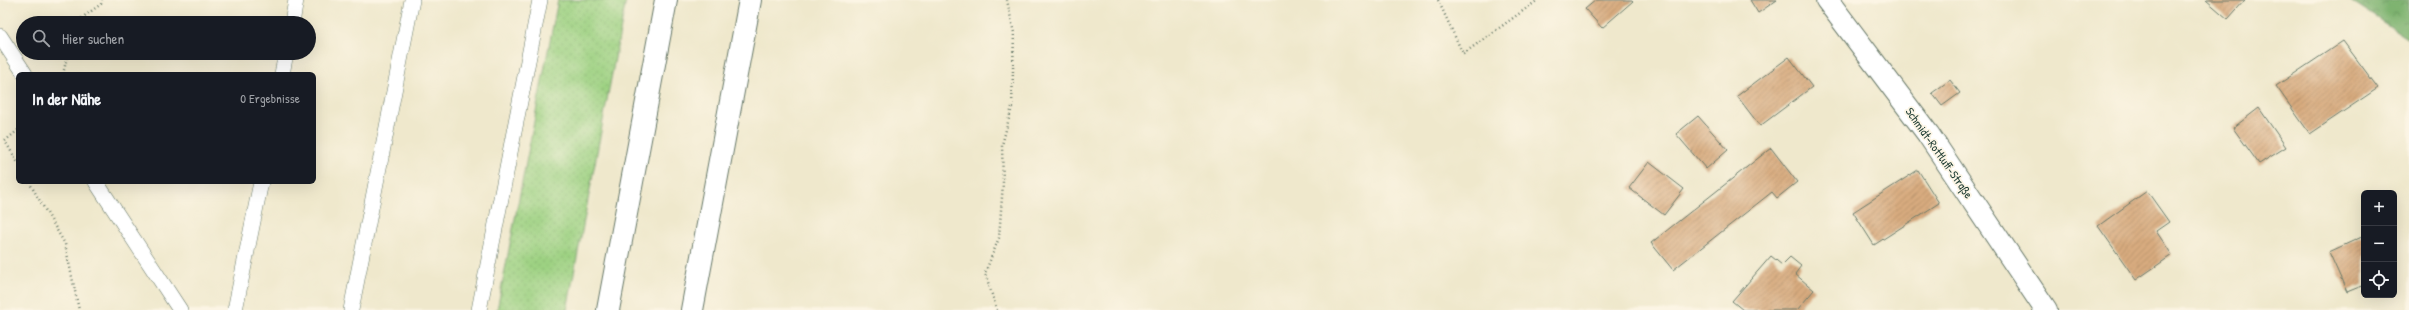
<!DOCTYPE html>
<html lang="de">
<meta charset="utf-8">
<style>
:root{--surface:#171b24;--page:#20242c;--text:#f1f3f6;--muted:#9ea1a6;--line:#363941}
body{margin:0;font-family:"Patrick Hand",sans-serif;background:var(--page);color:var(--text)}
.controls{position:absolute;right:12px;bottom:12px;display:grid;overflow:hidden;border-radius:6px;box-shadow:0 4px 16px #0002}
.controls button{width:36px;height:36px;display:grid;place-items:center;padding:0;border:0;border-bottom:1px solid var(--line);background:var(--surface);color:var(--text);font:20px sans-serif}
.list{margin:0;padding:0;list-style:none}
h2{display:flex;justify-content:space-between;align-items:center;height:52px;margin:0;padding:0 16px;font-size:17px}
h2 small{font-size:13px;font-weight:400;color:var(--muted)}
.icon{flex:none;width:22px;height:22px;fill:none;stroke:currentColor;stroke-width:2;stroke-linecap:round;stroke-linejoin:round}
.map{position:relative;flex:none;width:2409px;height:310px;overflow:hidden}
.search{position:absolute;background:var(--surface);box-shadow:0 4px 16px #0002;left:16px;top:16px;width:300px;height:44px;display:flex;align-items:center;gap:10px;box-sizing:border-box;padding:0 14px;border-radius:22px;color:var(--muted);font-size:15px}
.panel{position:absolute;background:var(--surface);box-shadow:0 4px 16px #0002;left:16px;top:72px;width:300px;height:112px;border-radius:6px}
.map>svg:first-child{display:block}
.grass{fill:url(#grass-dots);stroke:#5e875b}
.forest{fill:url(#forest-crowns);stroke:#4e7852}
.building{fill:url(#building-hatch)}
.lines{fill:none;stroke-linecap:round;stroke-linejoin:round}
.lane-casing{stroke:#687969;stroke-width:16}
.street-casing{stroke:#687969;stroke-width:24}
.highway-casing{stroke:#687969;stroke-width:24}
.path{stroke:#687969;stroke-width:2.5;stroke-dasharray:1 3;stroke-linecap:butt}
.lane{stroke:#fff;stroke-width:15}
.street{stroke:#fff;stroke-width:22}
.highway{stroke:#fff;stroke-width:22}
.labels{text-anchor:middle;stroke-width:3.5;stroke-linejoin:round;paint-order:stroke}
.street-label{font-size:12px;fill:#1f3d34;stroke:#fcf5e5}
</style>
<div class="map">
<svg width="2409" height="310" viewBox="0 0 2409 310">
<defs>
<pattern id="grass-dots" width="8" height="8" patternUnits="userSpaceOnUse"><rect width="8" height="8" fill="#9dd182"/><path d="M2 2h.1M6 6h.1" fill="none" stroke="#87b471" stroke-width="1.8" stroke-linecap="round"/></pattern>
<pattern id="forest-crowns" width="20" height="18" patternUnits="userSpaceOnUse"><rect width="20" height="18" fill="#7eb370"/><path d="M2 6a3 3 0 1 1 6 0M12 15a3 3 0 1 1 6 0" fill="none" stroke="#67935d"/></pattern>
<pattern id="building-hatch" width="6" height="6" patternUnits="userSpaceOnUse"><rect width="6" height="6" fill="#d8ab7f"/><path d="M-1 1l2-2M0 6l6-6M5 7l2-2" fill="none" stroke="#af8c69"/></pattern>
</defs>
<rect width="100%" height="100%" fill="#fcf5e5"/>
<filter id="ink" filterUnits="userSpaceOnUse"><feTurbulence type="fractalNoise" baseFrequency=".025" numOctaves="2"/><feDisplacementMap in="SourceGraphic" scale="8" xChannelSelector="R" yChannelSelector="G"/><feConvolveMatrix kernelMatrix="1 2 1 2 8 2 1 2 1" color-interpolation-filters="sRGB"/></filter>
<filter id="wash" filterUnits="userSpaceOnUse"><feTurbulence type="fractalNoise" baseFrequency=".012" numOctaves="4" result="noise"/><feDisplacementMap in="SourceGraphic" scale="16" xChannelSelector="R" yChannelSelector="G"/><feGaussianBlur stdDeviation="0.9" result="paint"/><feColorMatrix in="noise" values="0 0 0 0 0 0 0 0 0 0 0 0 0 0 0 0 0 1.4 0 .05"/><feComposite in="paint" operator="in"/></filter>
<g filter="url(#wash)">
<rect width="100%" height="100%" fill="#efe8cc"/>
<path class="grass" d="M558,0H626L567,310H497Z"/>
<path class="forest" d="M2349,0H2409V39Z"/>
<g id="blocks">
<path class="building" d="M1596,0H1632L1633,1L1602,28L1585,9Z
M1750,0H1777L1758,13Z
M2206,0H2245L2228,19Z
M2343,41L2378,88L2310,134L2276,86Z
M1789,57L1812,87L1760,126L1737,96Z
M1950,80L1960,93L1942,106L1932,93Z
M2259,108L2286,147L2259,164L2233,128Z
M1698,116L1728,150L1706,169L1676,134Z
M1771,148L1797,182L1777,198L1772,192L1673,270L1651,243Z
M1649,162L1684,189L1664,215L1629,188Z
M1918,170L1939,203L1874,245L1853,212Z
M2147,191L2169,222L2156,231L2172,255L2136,280L2098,226Z
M2364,236V285L2347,292L2329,252Z
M1771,256L1782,265L1790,257L1801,266L1795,274L1814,290L1797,310H1743L1732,301Z"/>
</g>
</g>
<g filter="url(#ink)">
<use href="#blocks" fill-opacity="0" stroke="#687969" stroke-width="1"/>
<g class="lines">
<defs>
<path id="lane" d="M292,23L296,0
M0,36L25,74
M282,74L286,53
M96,182L180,310
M235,310L261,182
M351,310L412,0
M479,310L540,0"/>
<path id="street" d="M1827,0L1928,134L2046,310"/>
<path id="highway" d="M608,310L666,0
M692,310L750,0"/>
</defs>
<use href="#lane" class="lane-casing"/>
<use href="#street" class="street-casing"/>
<use href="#highway" class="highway-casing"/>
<path class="path" d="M1438,0L1463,54L1538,0
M75,23L101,4L102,0
M63,74L68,53
M18,130L5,141L18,163
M29,182L65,244L79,310
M997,310L985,273L999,238L1003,183L1002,145L1012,107L1014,33L1007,0"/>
<use href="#lane" class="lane"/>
<use href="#street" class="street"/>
<use href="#highway" class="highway"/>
</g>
</g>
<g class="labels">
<g class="street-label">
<text transform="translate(1939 153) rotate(55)" y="4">Schmidt-Rottluff-Straße</text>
</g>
</g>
</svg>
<div class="controls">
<button>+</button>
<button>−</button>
<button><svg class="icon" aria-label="locate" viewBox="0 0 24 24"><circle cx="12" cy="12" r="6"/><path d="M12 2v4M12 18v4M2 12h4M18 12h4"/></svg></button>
</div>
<div class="search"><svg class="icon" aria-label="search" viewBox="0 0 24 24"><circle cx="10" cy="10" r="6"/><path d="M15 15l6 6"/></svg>Hier suchen</div>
<section class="panel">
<h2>In der Nähe<small>0 Ergebnisse</small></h2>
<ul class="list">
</ul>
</section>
</div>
